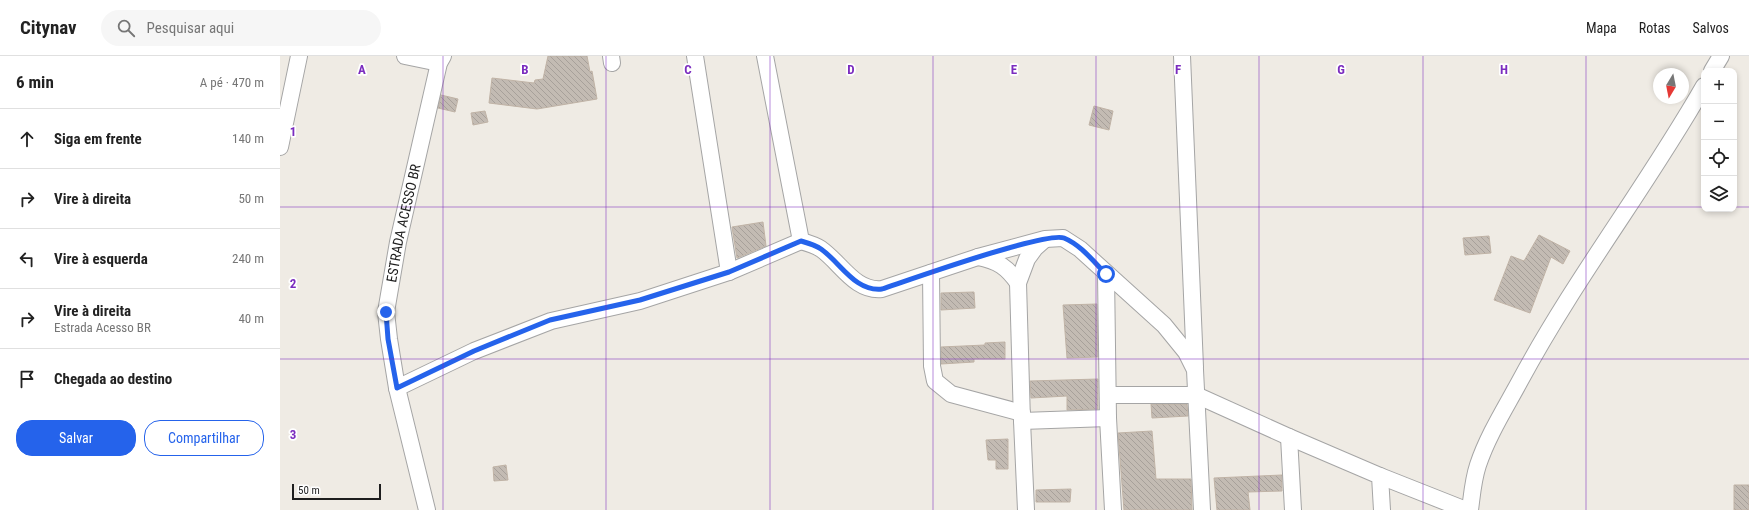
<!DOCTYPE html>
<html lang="pt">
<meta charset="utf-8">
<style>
:root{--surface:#fff;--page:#f6f6f6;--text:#222;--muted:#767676;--line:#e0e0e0;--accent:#2563eb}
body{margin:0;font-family:"Roboto Condensed",sans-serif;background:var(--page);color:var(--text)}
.controls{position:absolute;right:12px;top:12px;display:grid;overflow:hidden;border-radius:8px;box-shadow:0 2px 6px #0003}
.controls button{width:36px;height:36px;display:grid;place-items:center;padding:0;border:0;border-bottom:1px solid var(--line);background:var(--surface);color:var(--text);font:20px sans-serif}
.compass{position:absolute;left:1373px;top:12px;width:36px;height:36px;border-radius:50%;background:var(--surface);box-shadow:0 2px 6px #0003;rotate:190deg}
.scale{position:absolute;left:12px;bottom:10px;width:89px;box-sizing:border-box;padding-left:4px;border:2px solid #1e1e1e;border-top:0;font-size:11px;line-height:14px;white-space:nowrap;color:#1e1e1e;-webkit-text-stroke:3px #fff;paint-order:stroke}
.stop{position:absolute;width:12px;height:12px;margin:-9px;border:3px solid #2563eb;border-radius:50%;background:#fff}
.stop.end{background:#2563eb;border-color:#fff;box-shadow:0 1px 4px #0008}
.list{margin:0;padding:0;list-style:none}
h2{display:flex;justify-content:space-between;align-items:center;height:52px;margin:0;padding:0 16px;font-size:17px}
h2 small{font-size:13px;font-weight:400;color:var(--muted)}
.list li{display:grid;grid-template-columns:26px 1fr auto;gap:12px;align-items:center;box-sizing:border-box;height:60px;padding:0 16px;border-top:1px solid var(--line)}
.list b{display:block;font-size:15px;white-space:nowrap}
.list p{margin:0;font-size:13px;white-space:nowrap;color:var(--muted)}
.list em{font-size:13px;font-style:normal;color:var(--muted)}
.actions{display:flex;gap:8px;padding:12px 16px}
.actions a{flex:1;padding:9px 0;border:1px solid var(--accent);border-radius:16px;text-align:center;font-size:14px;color:var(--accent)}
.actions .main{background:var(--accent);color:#fff}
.icon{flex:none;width:22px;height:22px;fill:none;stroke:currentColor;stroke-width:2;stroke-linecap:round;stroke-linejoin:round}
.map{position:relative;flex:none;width:1469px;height:454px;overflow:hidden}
header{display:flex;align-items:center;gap:24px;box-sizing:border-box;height:56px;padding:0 20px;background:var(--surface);border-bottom:1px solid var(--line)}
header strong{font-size:19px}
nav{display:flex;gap:22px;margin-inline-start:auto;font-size:14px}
.search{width:280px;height:36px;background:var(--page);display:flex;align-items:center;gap:10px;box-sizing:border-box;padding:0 14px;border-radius:22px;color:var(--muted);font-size:15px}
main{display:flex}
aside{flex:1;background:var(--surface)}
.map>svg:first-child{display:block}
.building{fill:url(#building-back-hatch);stroke:#c0b3a6}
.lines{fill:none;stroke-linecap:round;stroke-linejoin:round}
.minor-casing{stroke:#a5a5a5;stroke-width:18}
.minor{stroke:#fff;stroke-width:16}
.route{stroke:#2563eb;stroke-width:5}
.grid{fill:none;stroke:#7b2cbf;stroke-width:1;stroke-opacity:0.55}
.labels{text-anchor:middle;stroke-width:3.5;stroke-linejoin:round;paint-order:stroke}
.street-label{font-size:14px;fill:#1e1e1e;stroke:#fff}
.grid-label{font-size:13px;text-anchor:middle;font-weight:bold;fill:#7b2cbf;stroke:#fff;stroke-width:3.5;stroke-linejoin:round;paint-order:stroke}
</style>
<header>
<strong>Citynav</strong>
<div class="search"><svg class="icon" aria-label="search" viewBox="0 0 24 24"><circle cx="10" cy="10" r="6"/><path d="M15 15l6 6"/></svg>Pesquisar aqui</div>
<nav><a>Mapa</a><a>Rotas</a><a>Salvos</a></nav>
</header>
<main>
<aside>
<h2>6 min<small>A pé · 470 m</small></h2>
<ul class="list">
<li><svg class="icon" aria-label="ahead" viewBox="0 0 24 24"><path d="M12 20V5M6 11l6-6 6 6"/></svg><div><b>Siga em frente</b></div><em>140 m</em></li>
<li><svg class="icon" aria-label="right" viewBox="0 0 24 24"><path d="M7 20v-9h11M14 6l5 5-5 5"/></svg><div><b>Vire à direita</b></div><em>50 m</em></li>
<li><svg class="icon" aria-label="left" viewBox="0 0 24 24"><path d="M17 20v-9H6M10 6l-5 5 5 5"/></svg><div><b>Vire à esquerda</b></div><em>240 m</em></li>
<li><svg class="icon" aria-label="right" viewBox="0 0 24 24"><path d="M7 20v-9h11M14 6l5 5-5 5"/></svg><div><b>Vire à direita</b><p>Estrada Acesso BR</p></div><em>40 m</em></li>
<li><svg class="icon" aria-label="arrive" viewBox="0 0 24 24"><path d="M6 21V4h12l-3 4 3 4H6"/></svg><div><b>Chegada ao destino</b></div></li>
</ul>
<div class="actions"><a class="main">Salvar</a><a>Compartilhar</a></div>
</aside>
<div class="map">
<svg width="1469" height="454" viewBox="0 0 1469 454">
<defs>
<pattern id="building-back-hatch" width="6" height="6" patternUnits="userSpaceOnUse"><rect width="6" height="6" fill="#c3bbb3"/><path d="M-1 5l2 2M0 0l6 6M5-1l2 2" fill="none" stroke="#a7a09a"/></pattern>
</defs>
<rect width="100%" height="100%" fill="#efebe4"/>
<path class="building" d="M268,0H307L310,16L312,15L317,43L257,53L209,47L212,22L254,27L255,24L263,23Z
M161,39L178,43L175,56L158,52Z
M814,50L833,55L829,74L809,69Z
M205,55L208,66L193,69L191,57Z
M483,166L486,190L457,202L452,171Z
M1259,179L1290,195L1283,208L1271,201L1250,257L1214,244L1231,200L1244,205Z
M1209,180L1211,197L1185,199L1183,182Z
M694,236L695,252L661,254V237Z
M817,248L818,301L787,302L783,249Z
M725,286V303H694V306L661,308V291L705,289V287Z
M818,323V353L787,354V340L751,342L750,325Z
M871,348H907L908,360L872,362Z
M872,375L876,423H911L912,454H844L838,377Z
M728,383V413H716V404H708L706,384Z
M226,409L228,424L214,425L213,411Z
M1002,419V435L968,436L970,454H937L934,422Z
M1454,429H1469V454H1454Z
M791,433L790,446H756V434Z"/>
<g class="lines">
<defs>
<g id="minor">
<path d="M125,0L159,7"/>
<path d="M331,0L332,7"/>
<path d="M415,0L449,216"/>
<path d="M485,0L521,185C528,187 535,189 541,193C561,207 575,236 602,233L698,201L765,183L783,182L800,193L884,269L906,296L915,314L922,454"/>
<path d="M902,0L915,311"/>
<path d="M1432,15L1441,0"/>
<path d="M0,91L19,0"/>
<path d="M698,201C718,205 727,211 738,227"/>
<path d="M651,217L652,310L655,325L671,338L742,357"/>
<path d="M826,218L828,362L833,454"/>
<path d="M117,332L194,295L271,265L360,245L449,216L521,185"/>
<path d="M828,339H916L1009,381L1100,420L1102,454"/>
<path d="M742,365L828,362"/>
<path d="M1009,381L1013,454"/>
<path d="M1100,420L1186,454"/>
<path id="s1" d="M147,454L117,332L109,283L106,256L118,186L159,7L163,0"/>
<path d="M746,454L742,365L738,227L747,203L755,192L764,184"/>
<path d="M1190,454C1192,439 1193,424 1198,409C1208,379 1226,351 1241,323C1296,221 1367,130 1424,30"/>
</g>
</defs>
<use href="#minor" class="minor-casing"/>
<use href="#minor" class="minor"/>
</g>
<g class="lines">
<path class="route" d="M106,256L108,283L117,332L194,295L270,264L360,244L449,216L521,185C528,187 535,189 541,193C561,207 575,236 602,233C629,224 766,175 784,182C801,189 814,206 826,218"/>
</g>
<path class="grid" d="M163,0V454M326,0V454M490,0V454M653,0V454M816,0V454M979,0V454M1143,0V454M1306,0V454M0,151H1424M1454,151H1469M0,303H1469"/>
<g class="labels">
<g class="street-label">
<text dy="5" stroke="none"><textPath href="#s1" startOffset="293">ESTRADA ACESSO BR</textPath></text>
</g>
</g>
<g class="grid-label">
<text x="82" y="18">A</text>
<text x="245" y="18">B</text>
<text x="408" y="18">C</text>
<text x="571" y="18">D</text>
<text x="734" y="18">E</text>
<text x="898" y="18">F</text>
<text x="1061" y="18">G</text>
<text x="1224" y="18">H</text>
<text x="13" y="80">1</text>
<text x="13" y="232">2</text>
<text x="13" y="383">3</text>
</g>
</svg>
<div class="controls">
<button>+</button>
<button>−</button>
<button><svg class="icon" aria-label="locate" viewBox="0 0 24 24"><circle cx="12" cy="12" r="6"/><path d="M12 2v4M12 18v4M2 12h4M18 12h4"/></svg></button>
<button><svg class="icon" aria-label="layers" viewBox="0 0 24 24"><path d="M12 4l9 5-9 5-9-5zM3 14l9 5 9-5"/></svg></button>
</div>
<svg class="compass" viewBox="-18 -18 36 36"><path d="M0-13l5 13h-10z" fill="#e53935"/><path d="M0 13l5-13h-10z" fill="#767676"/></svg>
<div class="scale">50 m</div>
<div class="stop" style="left:826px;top:218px"></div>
<div class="stop end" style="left:106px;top:256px"></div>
</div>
</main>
